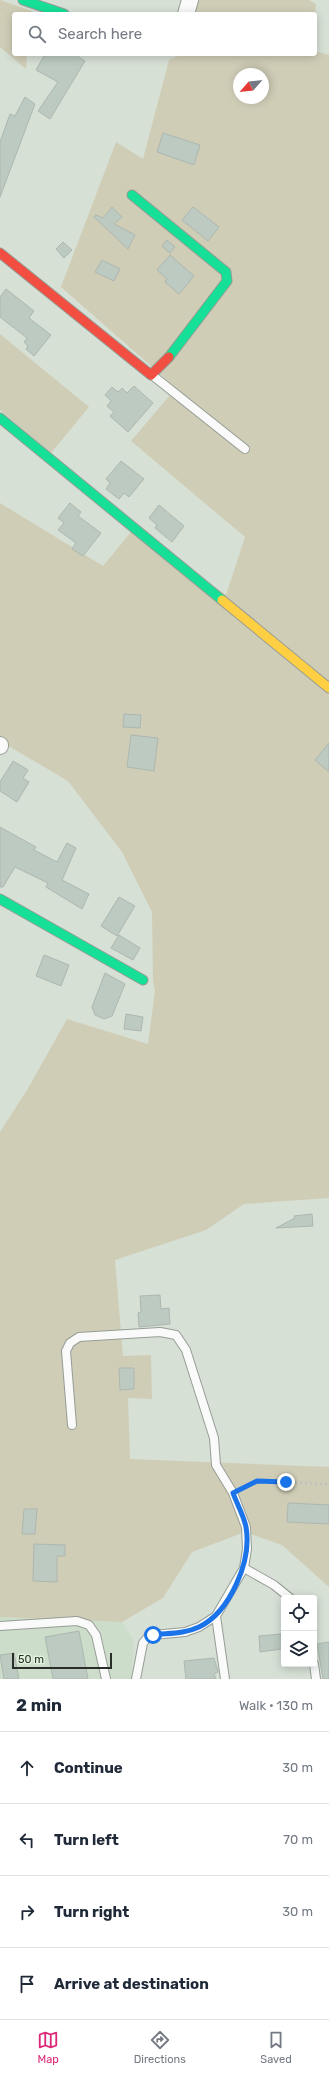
<!DOCTYPE html>
<meta charset="utf-8">
<style>
:root{--surface:#fff;--page:#f2f2f3;--text:#1f2937;--muted:#747a83;--line:#e0e1e3;--accent:#db2777}
body{margin:0;font-family:Rubik,sans-serif;background:var(--page);color:var(--text)}
.controls{position:absolute;right:12px;bottom:12px;display:grid;overflow:hidden;border-radius:4px;box-shadow:0 2px 10px #0003}
.controls button{width:36px;height:36px;display:grid;place-items:center;padding:0;border:0;border-bottom:1px solid var(--line);background:var(--surface);color:var(--text);font:20px sans-serif}
.compass{position:absolute;left:233px;top:68px;width:36px;height:36px;border-radius:50%;background:var(--surface);box-shadow:0 2px 10px #0003;rotate:242deg}
.scale{position:absolute;left:12px;bottom:10px;width:100px;box-sizing:border-box;padding-left:4px;border:2px solid #292f28;border-top:0;font-size:11px;line-height:14px;white-space:nowrap;color:#292f28;-webkit-text-stroke:3px #e0f2dd;paint-order:stroke}
.stop{position:absolute;width:12px;height:12px;margin:-9px;border:3px solid #1a73e8;border-radius:50%;background:#fff}
.stop.end{background:#1a73e8;border-color:#fff;box-shadow:0 1px 4px #0008}
.list{margin:0;padding:0;list-style:none}
h2{display:flex;justify-content:space-between;align-items:center;height:52px;margin:0;padding:0 16px;font-size:17px}
h2 small{font-size:13px;font-weight:400;color:var(--muted)}
.list li{display:grid;grid-template-columns:26px 1fr auto;gap:12px;align-items:center;box-sizing:border-box;height:72px;padding:0 16px;border-top:1px solid var(--line)}
.list b{display:block;font-size:15px;white-space:nowrap}
.list em{font-size:13px;font-style:normal;color:var(--muted)}
.icon{flex:none;width:22px;height:22px;fill:none;stroke:currentColor;stroke-width:2;stroke-linecap:round;stroke-linejoin:round}
.map{position:relative;flex:none;width:329px;height:1679px;overflow:hidden}
.search{position:absolute;background:var(--surface);box-shadow:0 2px 10px #0003;left:12px;right:12px;top:12px;height:44px;display:flex;align-items:center;gap:10px;box-sizing:border-box;padding:0 14px;border-radius:4px;color:var(--muted);font-size:15px}
.sheet{height:340px;background:var(--surface)}
nav{display:flex;justify-content:space-around;align-items:center;box-sizing:border-box;height:56px;border-top:1px solid var(--line);background:var(--surface);font-size:11px;color:var(--muted)}
nav a{display:grid;justify-items:center;gap:2px}
nav .on{color:var(--accent)}
.map>svg:first-child{display:block}
.built{fill:#ccddc9}
.green{fill:#d0cdb7;fill-rule:evenodd}
.building{fill:#bccac1;stroke:#adb7b0}
.lines{fill:none;stroke-linecap:round;stroke-linejoin:round}
.lane-casing{stroke:#969d95;stroke-width:10}
.street-casing{stroke:#969d95;stroke-width:18}
.fast-casing{stroke:#969d95;stroke-width:11}
.slow-casing{stroke:#969d95;stroke-width:11}
.jam-casing{stroke:#969d95;stroke-width:11}
.path{stroke:#bec1be;stroke-width:2.5;stroke-dasharray:2 3;stroke-linecap:butt}
.lane{stroke:#f9faf9;stroke-width:8}
.street{stroke:#f9faf9;stroke-width:16}
.fast{stroke:#16e098;stroke-width:9}
.slow{stroke:#ffcf43;stroke-width:9}
.jam{stroke:#f24e42;stroke-width:9}
.route{stroke:#1a73e8;stroke-width:5}
</style>
<div class="map">
<svg width="329" height="1679" viewBox="0 0 329 1679">
<rect width="100%" height="100%" fill="#d6e0d5"/>
<path class="built" d="M0,1617L122,1622L134,1641L131,1679H0Z"/>
<path class="green" d="M0,0L32,11V14H14V54H27L26,69L0,47Z
M197,0H309L316,4L315,16V14H194Z
M315,51L329,55V1198L244,1204L206,1230L115,1260L123,1356L151,1355L152,1399L128,1398L130,1459L329,1467V1587L282,1545L245,1532L192,1552L163,1598L122,1622L0,1617V1132L27,1090L67,1019L148,1044L155,991L153,981L152,912L122,852L68,781L0,741V503L103,566L131,532L226,595L245,537L131,441L176,388L61,287L116,142L143,159L169,60L182,54H315ZM239,74H263V98H239Z
M0,334L89,407L51,453L0,410Z"/>
<path class="building" d="M45,54H74L85,61L50,119L38,111L58,82L36,70Z
M25,97L35,104L0,197V142L10,114L15,116Z
M163,133L200,145L194,165L157,152Z
M112,207L122,217L114,224L135,235L128,249L94,217L96,215L103,218Z
M193,207L219,227L208,241L182,220Z
M167,240L175,247L170,253L162,246Z
M63,242L72,250L64,258L56,249Z
M170,255L194,276L179,294L165,282L167,279L157,270Z
M102,260L120,269L114,281L95,272Z
M6,289L34,311L29,318L51,335L34,356L26,349L28,346L24,342L27,338L0,317V297Z
M134,386L153,403L128,432L110,416L114,412L107,406L111,401L105,395L112,387L118,392L122,388L127,393Z
M121,461L144,479L129,497L124,493L119,499L106,489L110,483L106,479Z
M70,503L81,512L78,516L101,533L83,556L72,549L76,543L58,530L64,523L58,518Z
M159,505L184,526L172,542L155,528L157,525L149,518Z
M124,714L141,715L140,728L123,727Z
M131,735L158,738L154,771L127,767Z
M329,743V772L315,760Z
M13,761L28,770L23,778L29,782L17,802L0,791V782Z
M0,827L36,847L34,850L57,862L67,843L76,848L62,880L89,894L82,909L46,887L48,883L15,867L3,887H0Z
M119,897L135,906L117,936L101,926Z
M119,935L140,948L133,960L111,948Z
M44,955L69,965L61,986L36,976Z
M105,973L125,984L112,1016L104,1019L95,1015L92,1007Z
M126,1014L143,1017L141,1031L124,1029Z
M312,1214L313,1226L276,1228L295,1218L294,1216Z
M160,1295L161,1309L169,1308L170,1324L139,1327L138,1313L141,1312L140,1296Z
M119,1368H134V1389L120,1390Z
M288,1503L329,1505V1524L287,1522Z
M24,1509H37L35,1534H22Z
M34,1544L65,1545V1556H57V1582L33,1581Z
M79,1631L88,1679H53L45,1637Z
M281,1634L282,1649L260,1652L259,1636Z
M329,1642V1679H323L317,1644Z
M14,1653L19,1679H4L0,1655Z
M214,1658L218,1672L214,1674L216,1679H186L184,1661Z"/>
<g class="lines">
<defs>
<path id="lane" d="M152,375L245,449
M72,1425L66,1351L70,1343L79,1337L160,1332L176,1335L186,1350L214,1438L216,1465L233,1493L246,1527L247,1549L244,1568L216,1616L199,1627L185,1632L153,1635L147,1638L143,1643L136,1679
M244,1568L274,1585L290,1598
M216,1616L225,1679
M0,1626L77,1621L89,1625L96,1635L106,1679
M314,1664L316,1679"/>
<path id="street" d="M186,14L190,0
M0,746V745"/>
<path id="fast" d="M23,0L64,14
M132,195L226,272L227,281L169,357
M0,418L222,600
M0,899L143,980"/>
<path id="slow" d="M222,600L329,688"/>
<path id="jam" d="M0,253L151,375L169,357"/>
</defs>
<use href="#lane" class="lane-casing"/>
<use href="#street" class="street-casing"/>
<use href="#fast" class="fast-casing"/>
<use href="#slow" class="slow-casing"/>
<use href="#jam" class="jam-casing"/>
<path class="path" d="M242,1489L257,1481L329,1484"/>
<use href="#lane" class="lane"/>
<use href="#street" class="street"/>
<use href="#fast" class="fast"/>
<use href="#slow" class="slow"/>
<use href="#jam" class="jam"/>
</g>
<g class="lines">
<path class="route" d="M153,1635C169,1633 184,1634 199,1627C230,1612 252,1561 246,1527C244,1516 237,1504 233,1493L257,1481L286,1482"/>
</g>
</svg>
<div class="controls">
<button><svg class="icon" aria-label="locate" viewBox="0 0 24 24"><circle cx="12" cy="12" r="6"/><path d="M12 2v4M12 18v4M2 12h4M18 12h4"/></svg></button>
<button><svg class="icon" aria-label="layers" viewBox="0 0 24 24"><path d="M12 4l9 5-9 5-9-5zM3 14l9 5 9-5"/></svg></button>
</div>
<svg class="compass" viewBox="-18 -18 36 36"><path d="M0-13l5 13h-10z" fill="#e53935"/><path d="M0 13l5-13h-10z" fill="#747a83"/></svg>
<div class="scale">50 m</div>
<div class="stop" style="left:153px;top:1635px"></div>
<div class="stop end" style="left:286px;top:1482px"></div>
<div class="search"><svg class="icon" aria-label="search" viewBox="0 0 24 24"><circle cx="10" cy="10" r="6"/><path d="M15 15l6 6"/></svg>Search here</div>
</div>
<section class="sheet">
<h2>2 min<small>Walk · 130 m</small></h2>
<ul class="list">
<li><svg class="icon" aria-label="ahead" viewBox="0 0 24 24"><path d="M12 20V5M6 11l6-6 6 6"/></svg><div><b>Continue</b></div><em>30 m</em></li>
<li><svg class="icon" aria-label="left" viewBox="0 0 24 24"><path d="M17 20v-9H6M10 6l-5 5 5 5"/></svg><div><b>Turn left</b></div><em>70 m</em></li>
<li><svg class="icon" aria-label="right" viewBox="0 0 24 24"><path d="M7 20v-9h11M14 6l5 5-5 5"/></svg><div><b>Turn right</b></div><em>30 m</em></li>
<li><svg class="icon" aria-label="arrive" viewBox="0 0 24 24"><path d="M6 21V4h12l-3 4 3 4H6"/></svg><div><b>Arrive at destination</b></div></li>
</ul>
</section>
<nav>
<a class="on"><svg class="icon" aria-label="map" viewBox="0 0 24 24"><path d="M3 6l6-2 6 2 6-2v14l-6 2-6-2-6 2zM9 4v14M15 6v14"/></svg>Map</a>
<a><svg class="icon" aria-label="directions" viewBox="0 0 24 24"><path d="M12 3l9 9-9 9-9-9zM9 14v-3h6M13 9l2 2-2 2"/></svg>Directions</a>
<a><svg class="icon" aria-label="saved" viewBox="0 0 24 24"><path d="M7 4h10v16l-5-4-5 4z"/></svg>Saved</a>
</nav>
